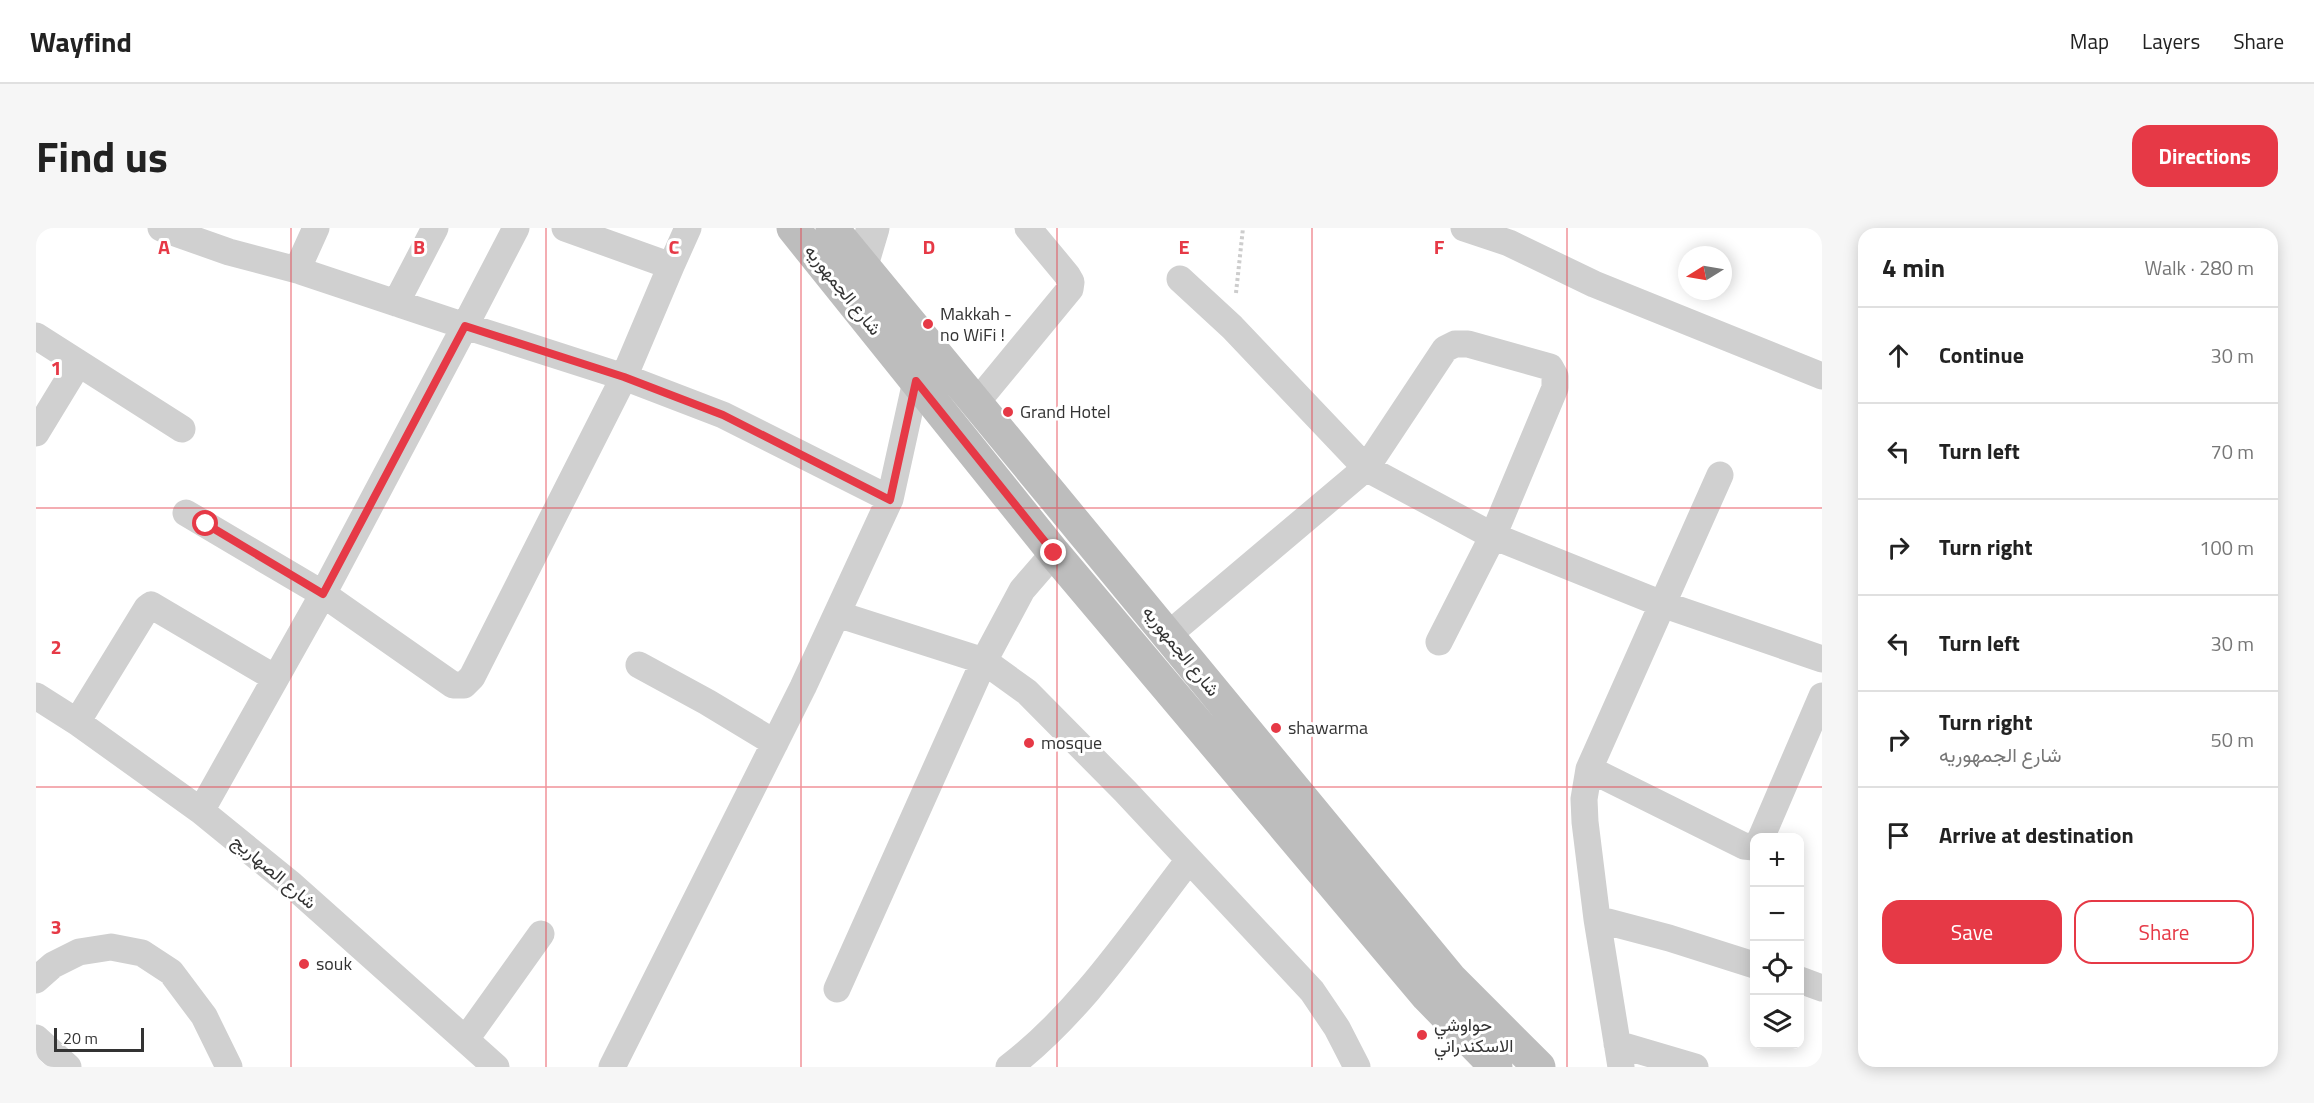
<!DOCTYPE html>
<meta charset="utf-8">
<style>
:root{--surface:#fff;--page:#f6f6f6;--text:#222;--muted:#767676;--line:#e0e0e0;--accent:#e63946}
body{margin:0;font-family:"Titillium Web",Vazirmatn,sans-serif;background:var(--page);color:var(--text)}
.controls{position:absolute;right:18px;bottom:18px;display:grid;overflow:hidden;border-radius:12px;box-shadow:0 3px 15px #0003}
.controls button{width:54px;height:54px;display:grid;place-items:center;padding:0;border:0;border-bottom:2px solid var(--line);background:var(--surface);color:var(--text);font:30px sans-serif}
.compass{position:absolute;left:1642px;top:18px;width:54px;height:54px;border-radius:50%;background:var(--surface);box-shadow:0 3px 15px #0003;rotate:259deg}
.scale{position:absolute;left:18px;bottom:15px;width:90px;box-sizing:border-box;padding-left:6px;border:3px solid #333;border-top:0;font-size:16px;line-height:21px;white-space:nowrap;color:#333;-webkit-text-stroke:4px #fff;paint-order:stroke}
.stop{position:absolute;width:18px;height:18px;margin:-14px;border:4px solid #e63946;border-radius:50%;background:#fff}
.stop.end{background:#e63946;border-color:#fff;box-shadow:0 2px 6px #0008}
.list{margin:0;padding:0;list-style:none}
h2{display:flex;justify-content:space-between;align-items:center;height:78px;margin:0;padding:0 24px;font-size:26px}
h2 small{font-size:20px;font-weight:400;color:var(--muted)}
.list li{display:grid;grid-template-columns:39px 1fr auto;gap:18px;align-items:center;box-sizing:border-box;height:96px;padding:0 24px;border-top:2px solid var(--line)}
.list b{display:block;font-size:22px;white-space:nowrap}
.list p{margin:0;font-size:20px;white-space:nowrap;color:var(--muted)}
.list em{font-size:20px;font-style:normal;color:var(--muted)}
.actions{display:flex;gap:12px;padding:18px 24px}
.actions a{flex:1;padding:14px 0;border:2px solid var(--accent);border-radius:18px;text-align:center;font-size:21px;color:var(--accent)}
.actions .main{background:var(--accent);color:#fff}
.icon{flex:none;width:33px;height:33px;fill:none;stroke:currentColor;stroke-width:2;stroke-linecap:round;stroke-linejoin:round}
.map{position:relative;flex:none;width:1786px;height:839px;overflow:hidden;border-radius:18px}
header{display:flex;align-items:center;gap:36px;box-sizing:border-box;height:84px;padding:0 30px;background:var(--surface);border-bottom:2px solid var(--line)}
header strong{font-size:28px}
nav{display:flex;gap:33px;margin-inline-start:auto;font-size:21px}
.intro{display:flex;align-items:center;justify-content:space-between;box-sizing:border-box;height:144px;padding:0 36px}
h1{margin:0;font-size:42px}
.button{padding:15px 27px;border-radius:18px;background:var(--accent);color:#fff;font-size:21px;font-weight:700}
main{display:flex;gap:36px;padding:0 36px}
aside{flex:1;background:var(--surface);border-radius:18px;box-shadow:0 3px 15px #0003}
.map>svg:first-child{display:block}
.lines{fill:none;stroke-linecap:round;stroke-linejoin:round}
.path{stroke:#cdcdcd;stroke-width:4;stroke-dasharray:3 3;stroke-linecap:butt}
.minor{stroke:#d0d0d0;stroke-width:27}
.tertiary{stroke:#d0d0d0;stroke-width:33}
.secondary{stroke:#bdbdbd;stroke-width:33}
.route{stroke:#e63946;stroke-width:8}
.grid{fill:none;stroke:#e63946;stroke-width:1.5;stroke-opacity:0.55}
.poi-dot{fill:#e63946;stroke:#fff;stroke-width:2}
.labels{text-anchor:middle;stroke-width:6;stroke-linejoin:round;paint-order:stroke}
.street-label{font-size:18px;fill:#333;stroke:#fff}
.poi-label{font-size:18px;fill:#333;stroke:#fff;text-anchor:start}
.grid-label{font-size:20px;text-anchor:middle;font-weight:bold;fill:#e63946;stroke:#fff;stroke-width:6;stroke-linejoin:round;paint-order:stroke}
</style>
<header>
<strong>Wayfind</strong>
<nav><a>Map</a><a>Layers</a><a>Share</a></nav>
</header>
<div class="intro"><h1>Find us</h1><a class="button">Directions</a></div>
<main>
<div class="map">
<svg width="1786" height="839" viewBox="0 0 1786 839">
<rect width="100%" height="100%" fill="#fff"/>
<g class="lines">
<path class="path" d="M1200,65L1207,0"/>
<path class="minor" d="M125,0L193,24L261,42L429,98L287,366L150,285
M480,0L429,98L588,149L687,187L854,271
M529,0L635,38L652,0
M1428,0L1473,15L1558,56L1786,148
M261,42L280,0
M360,75L399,0
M0,108L146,201
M940,175L1034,61L1035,54L1031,47L992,0
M0,205L42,136
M801,386L948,433L991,464L1089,563L1276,763L1301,800L1321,839
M1132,407L1330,240L1196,99L1144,51
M1403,414L1457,308L1519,160V148L1514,139L1432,116H1419L1409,121L1330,240L1457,308L1626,376L1786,431
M603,437L671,474L739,515
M0,468L41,494L165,583L256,657L460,839
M41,494L111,380L115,377L239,450
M1553,541L1708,618L1718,619
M165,583L287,366L417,457H428L436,449L588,149L635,38
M1725,610L1786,468
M1561,691L1633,710L1718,737
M0,752L17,737L43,724L75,719L106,725L135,744L168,788L193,839
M1764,752L1786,760
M801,761L948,433L986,362L1018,325
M0,810L32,839
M430,811L505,706
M1581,816L1659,839
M576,839L767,459L854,271L880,153
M973,839C1045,784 1098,703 1153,632
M1585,839L1561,691L1549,594L1548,571L1553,541L1684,247"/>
<path class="tertiary" d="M826,37L837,0"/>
<path class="secondary" d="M757,0L1018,325L1391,768L1460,839
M796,0L1415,751L1503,839"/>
</g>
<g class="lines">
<path class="route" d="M170,296L287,366L429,98L588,149L687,187L854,272L880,153L1018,325"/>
</g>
<path class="grid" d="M255,0V839M510,0V839M765,0V839M1021,0V839M1276,0V839M1531,0V839M0,280H1786M0,559H1786"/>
<g class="poi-dot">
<circle cx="892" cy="96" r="6"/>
<circle cx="972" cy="184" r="6"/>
<circle cx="1240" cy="500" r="6"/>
<circle cx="993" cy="515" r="6"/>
<circle cx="268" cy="736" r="6"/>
<circle cx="1386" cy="807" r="6"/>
</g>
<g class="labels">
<g class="street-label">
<text transform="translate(807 62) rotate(51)" y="6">شارع الجمهوريه</text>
<text transform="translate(1145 423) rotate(51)" y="6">شارع الجمهوريه</text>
<text transform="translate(238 644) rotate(40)" y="6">شارع الصهاريج</text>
</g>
<g class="poi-label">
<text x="904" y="92">Makkah -<tspan x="904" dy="21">no WiFi !</tspan></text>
<text x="984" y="190">Grand Hotel</text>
<text x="1252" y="506">shawarma</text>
<text x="1005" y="521">mosque</text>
<text x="280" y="742">souk</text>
<text x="1398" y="803">حواوشي<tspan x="1398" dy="21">الاسكندراني</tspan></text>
</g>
</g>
<g class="grid-label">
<text x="128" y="26">A</text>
<text x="383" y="26">B</text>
<text x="638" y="26">C</text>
<text x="893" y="26">D</text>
<text x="1148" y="26">E</text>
<text x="1403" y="26">F</text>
<text x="20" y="147">1</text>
<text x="20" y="426">2</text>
<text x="20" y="706">3</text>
</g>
</svg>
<div class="controls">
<button>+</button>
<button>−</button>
<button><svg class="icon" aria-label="locate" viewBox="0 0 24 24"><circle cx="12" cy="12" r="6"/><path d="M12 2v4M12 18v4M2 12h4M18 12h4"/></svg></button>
<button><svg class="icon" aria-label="layers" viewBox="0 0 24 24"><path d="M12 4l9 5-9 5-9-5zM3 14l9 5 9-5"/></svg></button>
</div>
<svg class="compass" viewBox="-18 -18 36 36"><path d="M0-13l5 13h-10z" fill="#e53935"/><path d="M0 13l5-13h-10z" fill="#767676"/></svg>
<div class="scale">20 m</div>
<div class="stop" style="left:170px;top:296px"></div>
<div class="stop end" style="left:1018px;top:325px"></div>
</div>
<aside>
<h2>4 min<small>Walk · 280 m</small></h2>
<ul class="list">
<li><svg class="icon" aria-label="ahead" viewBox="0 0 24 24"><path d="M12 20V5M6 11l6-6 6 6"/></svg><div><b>Continue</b></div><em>30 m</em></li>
<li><svg class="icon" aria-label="left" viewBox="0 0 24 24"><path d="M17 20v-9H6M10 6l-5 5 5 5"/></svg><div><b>Turn left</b></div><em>70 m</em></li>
<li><svg class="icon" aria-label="right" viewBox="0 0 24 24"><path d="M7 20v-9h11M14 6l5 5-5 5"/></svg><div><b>Turn right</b></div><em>100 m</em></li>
<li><svg class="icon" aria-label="left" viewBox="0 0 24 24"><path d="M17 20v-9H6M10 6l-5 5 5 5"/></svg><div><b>Turn left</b></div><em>30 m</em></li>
<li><svg class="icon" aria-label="right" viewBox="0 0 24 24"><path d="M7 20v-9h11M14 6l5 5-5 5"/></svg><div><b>Turn right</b><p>شارع الجمهوريه</p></div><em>50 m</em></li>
<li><svg class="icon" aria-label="arrive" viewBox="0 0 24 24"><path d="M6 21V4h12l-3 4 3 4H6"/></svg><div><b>Arrive at destination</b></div></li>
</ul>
<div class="actions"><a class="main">Save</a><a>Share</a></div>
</aside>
</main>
